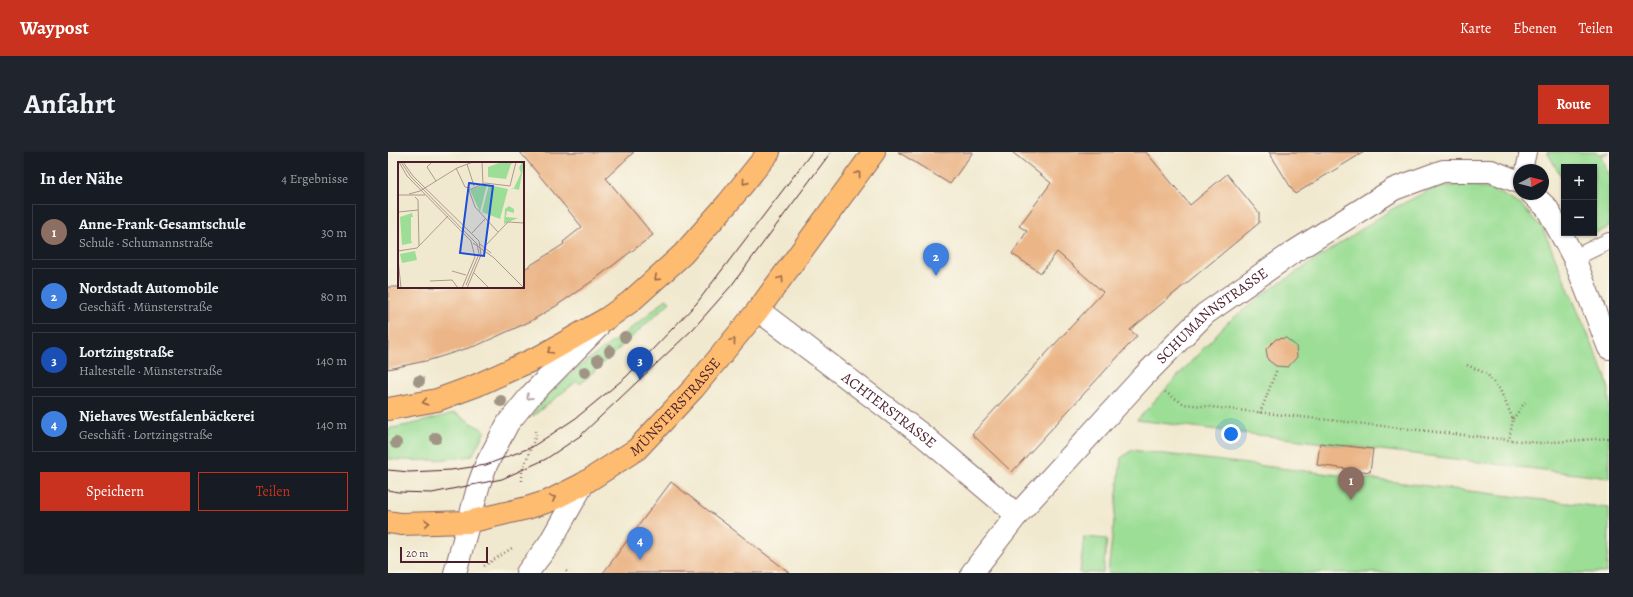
<!DOCTYPE html>
<html lang="de">
<meta charset="utf-8">
<style>
:root{--surface:#171b24;--page:#20242c;--text:#f1f3f6;--muted:#9ea1a6;--line:#363941;--accent:#c8321e}
body{margin:0;font-family:Alegreya,serif;background:var(--page);color:var(--text)}
.controls{position:absolute;right:12px;top:12px;display:grid;overflow:hidden;border-radius:0px;box-shadow:0 1px 3px #0004}
.controls button{width:36px;height:36px;display:grid;place-items:center;padding:0;border:0;border-bottom:1px solid var(--line);background:var(--surface);color:var(--text);font:20px sans-serif}
.compass{position:absolute;left:1125px;top:12px;width:36px;height:36px;border-radius:50%;background:var(--surface);box-shadow:0 1px 3px #0004;rotate:83deg}
.scale{position:absolute;left:12px;bottom:10px;width:88px;box-sizing:border-box;padding-left:4px;border:2px solid #4a1f2b;border-top:0;font-size:11px;line-height:14px;white-space:nowrap;color:#4a1f2b;-webkit-text-stroke:3px #fbf7ec;paint-order:stroke}
.you{position:absolute;left:843px;top:282px;width:14px;height:14px;margin:-10px;border:3px solid #fff;border-radius:50%;background:#1a73e8;box-shadow:0 0 0 6px #1a73e833}
.badge{display:grid;place-items:center;width:26px;height:26px;border-radius:50%;background:var(--accent);color:#fff;font-size:13px;font-weight:700}
.pin{position:absolute;translate:-50% -33px;filter:drop-shadow(0 1px 2px #0008)}
.pin::after{content:'';position:absolute;top:21px;width:14px;height:12px;background:inherit;clip-path:polygon(0 0,100% 0,50% 100%)}
.list{margin:0;padding:0;list-style:none}
h2{display:flex;justify-content:space-between;align-items:center;height:52px;margin:0;padding:0 16px;font-size:17px}
h2 small{font-size:13px;font-weight:400;color:var(--muted)}
.list li{display:grid;grid-template-columns:26px 1fr auto;gap:12px;align-items:center;box-sizing:border-box;height:56px;margin:0 8px 8px;padding:0 8px;border:1px solid var(--line);border-radius:0px}
.list b{display:block;font-size:15px;white-space:nowrap}
.list p{margin:0;font-size:13px;white-space:nowrap;color:var(--muted)}
.list em{font-size:13px;font-style:normal;color:var(--muted)}
.actions{display:flex;gap:8px;padding:12px 16px}
.actions a{flex:1;padding:9px 0;border:1px solid var(--accent);border-radius:0px;text-align:center;font-size:14px;color:var(--accent)}
.actions .main{background:var(--accent);color:#fff}
.map{position:relative;flex:none;width:1221px;height:421px;overflow:hidden;border-radius:0px}
header{display:flex;align-items:center;gap:24px;box-sizing:border-box;height:56px;padding:0 20px;background:var(--accent);color:#fff}
header strong{font-size:19px}
nav{display:flex;gap:22px;margin-inline-start:auto;font-size:14px}
.intro{display:flex;align-items:center;justify-content:space-between;box-sizing:border-box;height:96px;padding:0 24px}
h1{margin:0;font-size:28px}
.button{padding:10px 18px;border-radius:0px;background:var(--accent);color:#fff;font-size:14px;font-weight:700}
main{display:flex;gap:24px;padding:0 24px}
aside{flex:1;background:var(--surface);border-radius:0px;box-shadow:0 1px 3px #0004}
.map>svg:first-child{display:block}
.green{fill:#9cde96;stroke:#737e60}
.building{fill:#ebb587}
.lines{fill:none;stroke-linecap:round;stroke-linejoin:round}
.service-casing{stroke:#846664;stroke-width:18}
.minor-casing{stroke:#846664;stroke-width:24}
.primary-casing{stroke:#846664;stroke-width:24}
.path{stroke:#846664;stroke-width:2.5;stroke-dasharray:1 3;stroke-linecap:butt}
.service{stroke:#fff;stroke-width:16}
.minor{stroke:#fff;stroke-width:22}
.primary{stroke:#febc70;stroke-width:22}
.tram{stroke:#4a1f2b;stroke-width:1}
.tree{fill:#a09484}
.oneway{stroke:#9b664a}
.oneway2{stroke:#ae9aa0}
.labels{text-anchor:middle;stroke-width:3;stroke-linejoin:round;paint-order:stroke}
.street-label{font-size:15px;fill:#4a1f2b;stroke:#fbf7ec}
.inset-road{fill:none;stroke:#ae988d;stroke-width:1}
.view{fill:#1d4ed8;fill-opacity:0.15;stroke:#1d4ed8;stroke-width:2}
.inset-edge{fill:none;stroke:#4a1f2b;stroke-width:2}
</style>
<header>
<strong>Waypost</strong>
<nav><a>Karte</a><a>Ebenen</a><a>Teilen</a></nav>
</header>
<div class="intro"><h1>Anfahrt</h1><a class="button">Route</a></div>
<main>
<aside>
<h2>In der Nähe<small>4 Ergebnisse</small></h2>
<ul class="list">
<li><span class="badge" style="background:#8d6e63">1</span><div><b>Anne-Frank-Gesamtschule</b><p>Schule · Schumannstraße</p></div><em>30 m</em></li>
<li><span class="badge" style="background:#3f7fe0">2</span><div><b>Nordstadt Automobile</b><p>Geschäft · Münsterstraße</p></div><em>80 m</em></li>
<li><span class="badge" style="background:#1a4fb4">3</span><div><b>Lortzingstraße</b><p>Haltestelle · Münsterstraße</p></div><em>140 m</em></li>
<li><span class="badge" style="background:#3f7fe0">4</span><div><b>Niehaves Westfalenbäckerei</b><p>Geschäft · Lortzingstraße</p></div><em>140 m</em></li>
</ul>
<div class="actions"><a class="main">Speichern</a><a>Teilen</a></div>
</aside>
<div class="map">
<svg width="1221" height="421" viewBox="0 0 1221 421">
<rect width="100%" height="100%" fill="#fbf7ec"/>
<filter id="ink" filterUnits="userSpaceOnUse"><feTurbulence type="fractalNoise" baseFrequency=".025" numOctaves="2"/><feDisplacementMap in="SourceGraphic" scale="8" xChannelSelector="R" yChannelSelector="G"/><feConvolveMatrix kernelMatrix="1 2 1 2 8 2 1 2 1" color-interpolation-filters="sRGB"/></filter>
<filter id="wash" filterUnits="userSpaceOnUse"><feTurbulence type="fractalNoise" baseFrequency=".012" numOctaves="4" result="noise"/><feDisplacementMap in="SourceGraphic" scale="16" xChannelSelector="R" yChannelSelector="G"/><feGaussianBlur stdDeviation="0.9" result="paint"/><feColorMatrix in="noise" values="0 0 0 0 0 0 0 0 0 0 0 0 0 0 0 0 0 1.4 0 .05"/><feComposite in="paint" operator="in"/></filter>
<g filter="url(#wash)">
<rect width="100%" height="100%" fill="#f1e9cf"/>
<path class="green" d="M1159,0H1206L1212,2L1221,0L1213,4L1221,24V75L1206,82L1205,81L1206,15H1176V29Z
M1077,32L1108,39L1133,53L1155,77L1217,223L1221,238V326L749,268L839,171L877,141L1004,57L1046,36Z
M278,147L282,150L192,232L189,229L145,264L144,262L163,240L193,213L249,172Z
M67,261L97,279L84,304C56,308 29,310 0,307V277L25,272Z
M744,298L1221,356V392L1218,421H720L733,306Z
M696,385L719,387L715,421H692Z"/>
<g id="blocks">
<path class="building" d="M132,0H246L218,26L265,83L203,130L168,154L143,169L90,193L42,208L0,217V135H135V118L176,92L175,90L194,75Z
M510,0H585L562,32Z
M624,0H758L802,53L839,22L871,61V71L742,178L749,184L624,320L584,282L715,140L669,100L653,121L624,102L639,79L631,74L663,31Z
M881,0H976L907,42Z
M898,186L908,194L909,205L900,215L888,214L880,208L878,197L888,187Z
M932,291L985,297L982,320L929,313Z
M283,330L402,421H215Z"/>
</g>
</g>
<g filter="url(#ink)">
<use href="#blocks" fill-opacity="0" stroke="#846664" stroke-width="1"/>
<g class="lines">
<defs>
<path id="service" d="M1136,18L1140,0
M1186,106L1221,89"/>
<g id="minor">
<path d="M1144,42L1159,56L1186,106L1221,196"/>
<path id="s1" d="M370,158L537,285L629,363"/>
<path d="M67,421L91,332L98,313L120,271L143,243L209,176"/>
<path d="M139,421L161,392L195,332"/>
<path id="s2" d="M584,421L629,363L755,225L817,162L904,101L1006,37L1055,19H1103L1131,30"/>
</g>
<g id="primary">
<path d="M0,257L49,248L87,234L153,204L218,167L242,150L295,102L340,51L381,0"/>
<path id="s3" d="M0,370L13,372L80,370L139,356L161,349L195,332L249,297L306,236L370,158L486,0"/>
</g>
</defs>
<use href="#service" class="service-casing"/>
<use href="#minor" class="minor-casing"/>
<use href="#primary" class="primary-casing"/>
<path class="path" d="M1079,213L1099,222L1112,238L1125,267L1121,288
M777,240L796,252L1121,288L1153,291L1221,286
M872,261L889,217
M1125,267L1137,250
M134,329V319L148,283L147,279
M96,414L124,396
M178,419L181,421"/>
<use href="#service" class="service"/>
<use href="#minor" class="minor"/>
<use href="#primary" class="primary"/>
<path class="tram" d="M0,318L21,320L63,318L98,313L144,295L188,266L238,225L308,152L424,0
M0,338L10,340L44,341L114,327L158,307L192,284L305,177L343,134L443,0"/>
</g>
<g class="tree">
<circle cx="237" cy="185" r="6"/>
<circle cx="222" cy="199" r="6"/>
<circle cx="210" cy="208" r="6"/>
<circle cx="197" cy="220" r="6"/>
<circle cx="31" cy="229" r="6"/>
<circle cx="113" cy="249" r="6"/>
<circle cx="48" cy="286" r="6"/>
<circle cx="8" cy="291" r="6"/>
</g>
<defs><path id="oneway-chevron" d="M-2-3.5L2.5 0L-2 3.5" fill="none" stroke-width="1.6" stroke-linecap="round" stroke-linejoin="round"/></defs>
<g class="oneway">
<use href="#oneway-chevron" transform="translate(470 22) rotate(-54)"/>
<use href="#oneway-chevron" transform="translate(357 30) rotate(129)"/>
<use href="#oneway-chevron" transform="translate(269 126) rotate(138)"/>
<use href="#oneway-chevron" transform="translate(393 127) rotate(-54)"/>
<use href="#oneway-chevron" transform="translate(345 189) rotate(-50)"/>
<use href="#oneway-chevron" transform="translate(162 199) rotate(150)"/>
<use href="#oneway-chevron" transform="translate(37 250) rotate(169)"/>
<use href="#oneway-chevron" transform="translate(165 346) rotate(-25)"/>
<use href="#oneway-chevron" transform="translate(39 371) rotate(-1)"/>
</g>
<use class="oneway2" href="#oneway-chevron" transform="translate(141 245) rotate(132)"/>
</g>
<g class="labels">
<g class="street-label">
<text dy="5" stroke="none"><textPath href="#s2" startOffset="353">SCHUMANNSTRASSE</textPath></text>
<text dy="5" stroke="none"><textPath href="#s3" startOffset="323">MÜNSTERSTRASSE</textPath></text>
<text dy="5" stroke="none"><textPath href="#s1" startOffset="165">ACHTERSTRASSE</textPath></text>
</g>
</g>
<g transform="translate(10 10)">
<rect width="126" height="126" fill="#f1e9cf"/>
<path d="M124,0L126,1L121,28L113,26H116L123,11L121,6ZM101,1H115L113,2L108,17L90,15V5ZM89,22L82,50L72,28ZM91,23L110,27L102,57L84,50ZM111,44L116,47V51L109,49L108,55L120,56L106,62L107,47ZM14,51L15,55H13V78L14,81L4,83L2,55ZM17,89L19,98L4,101L2,92Z" fill="#9cde96"/>
<path class="inset-road" d="M1,0L9,14L73,79L77,95L64,126M3,0L13,15L79,82L81,92L68,123M5,0L15,14L81,79L83,93L69,126M34,0L29,5L38,19M84,0L85,22M69,2L76,24M58,6L67,25L72,26M11,32L22,29L59,6L75,0M0,33H27M17,35L20,38L21,84M0,50L20,48M100,70L77,45L71,28L87,21L112,24L118,0M74,71L87,57M75,81L95,95L126,126M82,82L93,91M88,83L110,60L126,61M0,89L19,86L50,54M0,97L3,126M54,109L68,113M75,110L91,126M32,119L54,118L60,126"/>
<path class="view" d="M71,21L95,24L86,94L62,91Z"/>
<rect width="126" height="126" class="inset-edge"/>
</g>
</svg>
<div class="controls">
<button>+</button>
<button>−</button>
</div>
<svg class="compass" viewBox="-18 -18 36 36"><path d="M0-13l5 13h-10z" fill="#e53935"/><path d="M0 13l5-13h-10z" fill="#9ea1a6"/></svg>
<div class="scale">20 m</div>
<div class="you"></div>
<div class="pin badge" style="left:963px;top:348px;background:#8d6e63">1</div>
<div class="pin badge" style="left:548px;top:124px;background:#3f7fe0">2</div>
<div class="pin badge" style="left:252px;top:228px;background:#1a4fb4">3</div>
<div class="pin badge" style="left:252px;top:408px;background:#3f7fe0">4</div>
</div>
</main>
